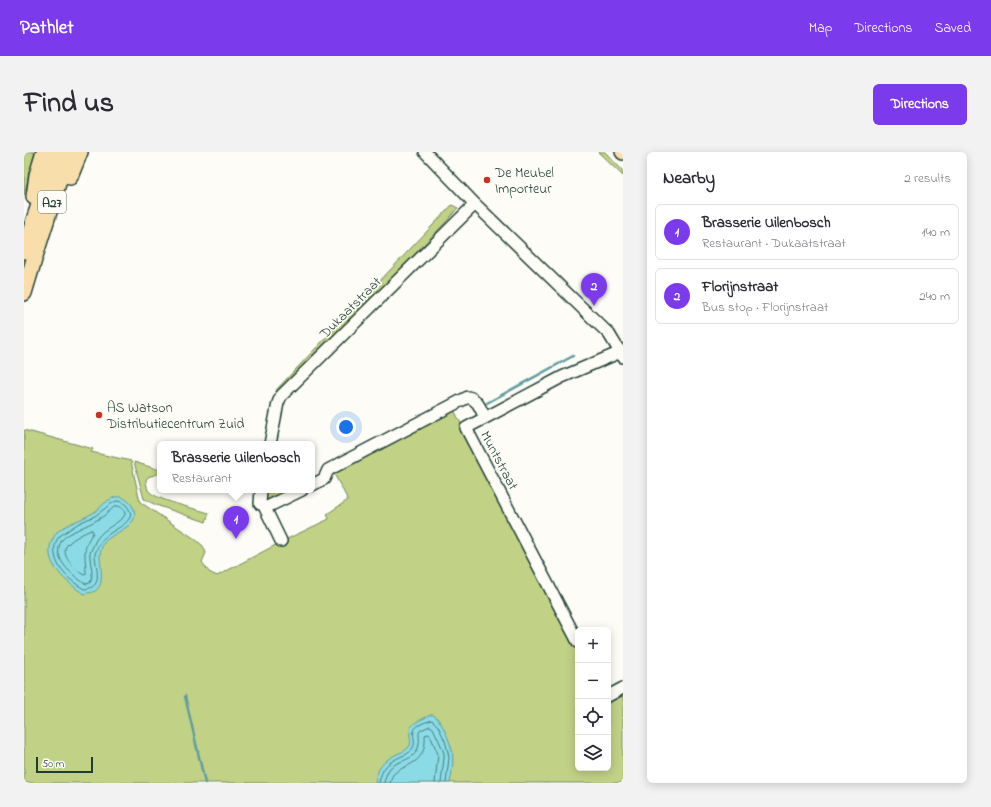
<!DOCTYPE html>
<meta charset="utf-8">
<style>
:root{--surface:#fff;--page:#f2f2f3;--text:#2b2b33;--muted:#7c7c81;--line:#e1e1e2;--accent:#7c3aed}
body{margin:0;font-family:"Indie Flower",sans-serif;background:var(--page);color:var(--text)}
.controls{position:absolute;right:12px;bottom:12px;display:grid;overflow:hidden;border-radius:6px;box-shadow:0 2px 10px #0003}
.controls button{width:36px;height:36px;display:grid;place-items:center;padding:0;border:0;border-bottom:1px solid var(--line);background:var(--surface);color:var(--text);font:20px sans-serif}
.scale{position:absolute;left:12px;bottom:10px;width:57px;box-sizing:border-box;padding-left:4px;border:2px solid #1f3d34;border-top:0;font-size:11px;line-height:14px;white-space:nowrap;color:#1f3d34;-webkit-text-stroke:3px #fdfcf7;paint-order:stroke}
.you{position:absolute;left:322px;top:275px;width:14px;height:14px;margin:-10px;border:3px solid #fff;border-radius:50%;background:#1a73e8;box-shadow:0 0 0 6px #1a73e833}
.badge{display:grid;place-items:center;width:26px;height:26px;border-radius:50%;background:var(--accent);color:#fff;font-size:13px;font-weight:700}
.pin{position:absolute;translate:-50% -33px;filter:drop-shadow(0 1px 2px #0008)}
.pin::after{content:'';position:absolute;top:21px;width:14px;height:12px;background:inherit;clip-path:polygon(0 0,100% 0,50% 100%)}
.popup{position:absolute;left:133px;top:289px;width:158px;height:52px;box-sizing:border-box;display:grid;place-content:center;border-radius:6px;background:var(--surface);filter:drop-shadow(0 1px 3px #0005);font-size:13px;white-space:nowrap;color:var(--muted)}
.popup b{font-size:15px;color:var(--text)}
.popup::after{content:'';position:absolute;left:50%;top:100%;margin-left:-8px;border:8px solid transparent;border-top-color:var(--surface)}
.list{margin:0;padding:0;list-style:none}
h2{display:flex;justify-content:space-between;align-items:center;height:52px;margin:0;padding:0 16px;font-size:17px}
h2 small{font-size:13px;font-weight:400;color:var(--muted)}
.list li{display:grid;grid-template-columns:26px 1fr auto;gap:12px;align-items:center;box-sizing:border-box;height:56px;margin:0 8px 8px;padding:0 8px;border:1px solid var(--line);border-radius:6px}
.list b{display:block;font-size:15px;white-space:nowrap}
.list p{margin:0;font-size:13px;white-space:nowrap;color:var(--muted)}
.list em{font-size:13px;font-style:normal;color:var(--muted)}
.icon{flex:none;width:22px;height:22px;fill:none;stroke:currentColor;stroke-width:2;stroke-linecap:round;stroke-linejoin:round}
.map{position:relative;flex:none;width:599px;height:631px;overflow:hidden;border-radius:6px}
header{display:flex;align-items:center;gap:24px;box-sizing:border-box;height:56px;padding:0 20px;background:var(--accent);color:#fff}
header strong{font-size:19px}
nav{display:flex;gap:22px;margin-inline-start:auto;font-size:14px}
.intro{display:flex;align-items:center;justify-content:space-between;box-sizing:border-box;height:96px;padding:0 24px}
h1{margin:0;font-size:28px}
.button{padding:10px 18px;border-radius:6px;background:var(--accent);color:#fff;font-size:14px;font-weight:700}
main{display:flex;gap:24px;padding:0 24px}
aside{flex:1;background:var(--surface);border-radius:6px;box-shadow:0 2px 10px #0003}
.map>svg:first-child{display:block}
.green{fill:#c1d185;stroke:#70875c}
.water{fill:#8bdbe6;stroke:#609c9f}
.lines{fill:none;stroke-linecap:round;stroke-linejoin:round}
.shore{stroke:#4a7c7b;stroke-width:1}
.stream{stroke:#609c9f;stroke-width:2.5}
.minor-casing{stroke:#1f3d34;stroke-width:14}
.major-casing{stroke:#1f3d34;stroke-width:16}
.highway-casing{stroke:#1f3d34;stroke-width:18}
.minor{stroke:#fdfcf7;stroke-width:11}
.major{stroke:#f8deab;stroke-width:13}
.highway{stroke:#f8deab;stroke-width:15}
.poi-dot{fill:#c8321e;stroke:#fdfcf7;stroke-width:1.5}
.labels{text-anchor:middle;stroke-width:3.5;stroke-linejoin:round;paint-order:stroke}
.shield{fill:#fdfcf7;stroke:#62766e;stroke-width:1}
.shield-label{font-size:13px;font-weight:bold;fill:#1f3d34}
.poi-label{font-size:14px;fill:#1f3d34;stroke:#fdfcf7;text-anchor:start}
.street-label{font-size:14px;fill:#1f3d34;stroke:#fdfcf7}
</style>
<header>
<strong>Pathlet</strong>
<nav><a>Map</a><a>Directions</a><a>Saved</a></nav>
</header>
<div class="intro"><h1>Find us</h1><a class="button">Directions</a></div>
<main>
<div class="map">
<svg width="599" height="631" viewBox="0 0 599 631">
<rect width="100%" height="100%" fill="#fdfcf7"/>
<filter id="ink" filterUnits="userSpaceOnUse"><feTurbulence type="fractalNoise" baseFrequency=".025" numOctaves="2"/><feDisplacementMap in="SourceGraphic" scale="8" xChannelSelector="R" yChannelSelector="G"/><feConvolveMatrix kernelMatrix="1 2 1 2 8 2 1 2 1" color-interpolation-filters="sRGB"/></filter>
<g filter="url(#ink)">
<path class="green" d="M2,0H11L0,43V5Z
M574,0H581L599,19V24Z
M428,53L434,56L421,71L248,250L253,237Z
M427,252L530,454L554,497V616H584V551L599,543V631H0V278L69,297L67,300L107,309L116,350L171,387L179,394L182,401L178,410L185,420L193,424L261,388L305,367L303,362L324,348L308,318Z
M110,310L136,318V321L124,325L122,328C122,331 123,335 124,338C130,348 173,357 185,361L182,370L132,353L120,347Z
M240,338H263L241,350Z"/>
<path class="water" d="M91,345C97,344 101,346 105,350C108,353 109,355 110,358C116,375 87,380 79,392C78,395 76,400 76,404C76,414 82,435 69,440C66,441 62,441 60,442C44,431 20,413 27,391C29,387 30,383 33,380C44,371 57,368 69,361C77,356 82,348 91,345Z
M406,563C407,563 408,563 409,563C417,566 427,592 428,599C430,609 428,621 426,631H351C353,616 359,609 373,602C376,601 381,599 384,596C390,590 383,582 387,575C391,569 400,567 406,563Z"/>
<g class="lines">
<path class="shore" d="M93,349C97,349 100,351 103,354C105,357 108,362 106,365C102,375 82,380 76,391C74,394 72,399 71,402C71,415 81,436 60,437C47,429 34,419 31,403C30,395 31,388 37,383L55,371L71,364L88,351Z
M93,354C98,354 101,359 101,363C92,374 76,377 70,392C69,395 67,398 66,401C65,411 71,421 66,431L62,432C49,424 26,406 38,388C43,381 65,373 73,368C79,365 85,360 90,355Z
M67,378L69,379V381C57,397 62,404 62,422L60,423C51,418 33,401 45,391C50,386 60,381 67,378Z
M355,631C358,615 363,611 378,604C381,603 386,601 388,597C393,591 388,585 390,579C391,573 402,570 408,568L414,574L421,589L424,600L425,606L422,631
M360,631C361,626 363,620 366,616C374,608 390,609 394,596C396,591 395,586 395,580L397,578L406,574L409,576L416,591L420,601V606L417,631
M366,631C367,627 368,622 372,620C375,617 380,616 383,614C397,608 402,598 401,583L404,582L406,583L414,602L411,631"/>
<path class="stream" d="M463,251L549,204
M161,544L181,631"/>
<defs>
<path id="minor" d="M401,0L451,52L585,182L599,205
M246,292L254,251L257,244L451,52
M288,333L300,327L304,318L444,245C454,247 457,258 461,266
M236,352L237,338
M257,389L241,356L278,338
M554,490L442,276L538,225L599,199
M584,544L599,536"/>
<path id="major" d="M598,0L599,1"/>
<path id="highway" d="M46,25L56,0
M10,45L13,23L20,0
M0,99L32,0
M0,141L12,101L44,0"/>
</defs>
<use href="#minor" class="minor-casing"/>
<use href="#major" class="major-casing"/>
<use href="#highway" class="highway-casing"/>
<use href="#minor" class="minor"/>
<use href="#major" class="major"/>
<use href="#highway" class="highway"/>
</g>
</g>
<g class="poi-dot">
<circle cx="463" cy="28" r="4"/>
<circle cx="75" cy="263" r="4"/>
</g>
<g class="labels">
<rect class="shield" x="14" y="39" width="28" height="22" rx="3"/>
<g class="shield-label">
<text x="28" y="55">A27</text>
</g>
<g class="poi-label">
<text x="471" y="25">De Meubel<tspan x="471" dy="16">Importeur</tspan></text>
<text x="83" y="260">AS Watson<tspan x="83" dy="16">Distributiecentrum Zuid</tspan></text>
</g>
<g class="street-label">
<text transform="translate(326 155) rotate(-45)" y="5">Dukaatstraat</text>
<text transform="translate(476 308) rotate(62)" y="5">Muntstraat</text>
</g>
</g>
</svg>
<div class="controls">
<button>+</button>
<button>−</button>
<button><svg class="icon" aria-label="locate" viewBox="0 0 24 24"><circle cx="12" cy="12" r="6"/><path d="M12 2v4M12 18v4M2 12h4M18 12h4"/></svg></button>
<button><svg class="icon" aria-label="layers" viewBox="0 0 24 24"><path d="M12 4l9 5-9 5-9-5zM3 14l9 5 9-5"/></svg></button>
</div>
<div class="scale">50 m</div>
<div class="you"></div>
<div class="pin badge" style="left:212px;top:387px">1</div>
<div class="popup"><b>Brasserie Uilenbosch</b>Restaurant</div>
<div class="pin badge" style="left:570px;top:154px">2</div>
</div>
<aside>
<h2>Nearby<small>2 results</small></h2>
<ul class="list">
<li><span class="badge">1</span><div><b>Brasserie Uilenbosch</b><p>Restaurant · Dukaatstraat</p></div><em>140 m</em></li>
<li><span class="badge">2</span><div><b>Florijnstraat</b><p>Bus stop · Florijnstraat</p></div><em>240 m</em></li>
</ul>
</aside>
</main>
